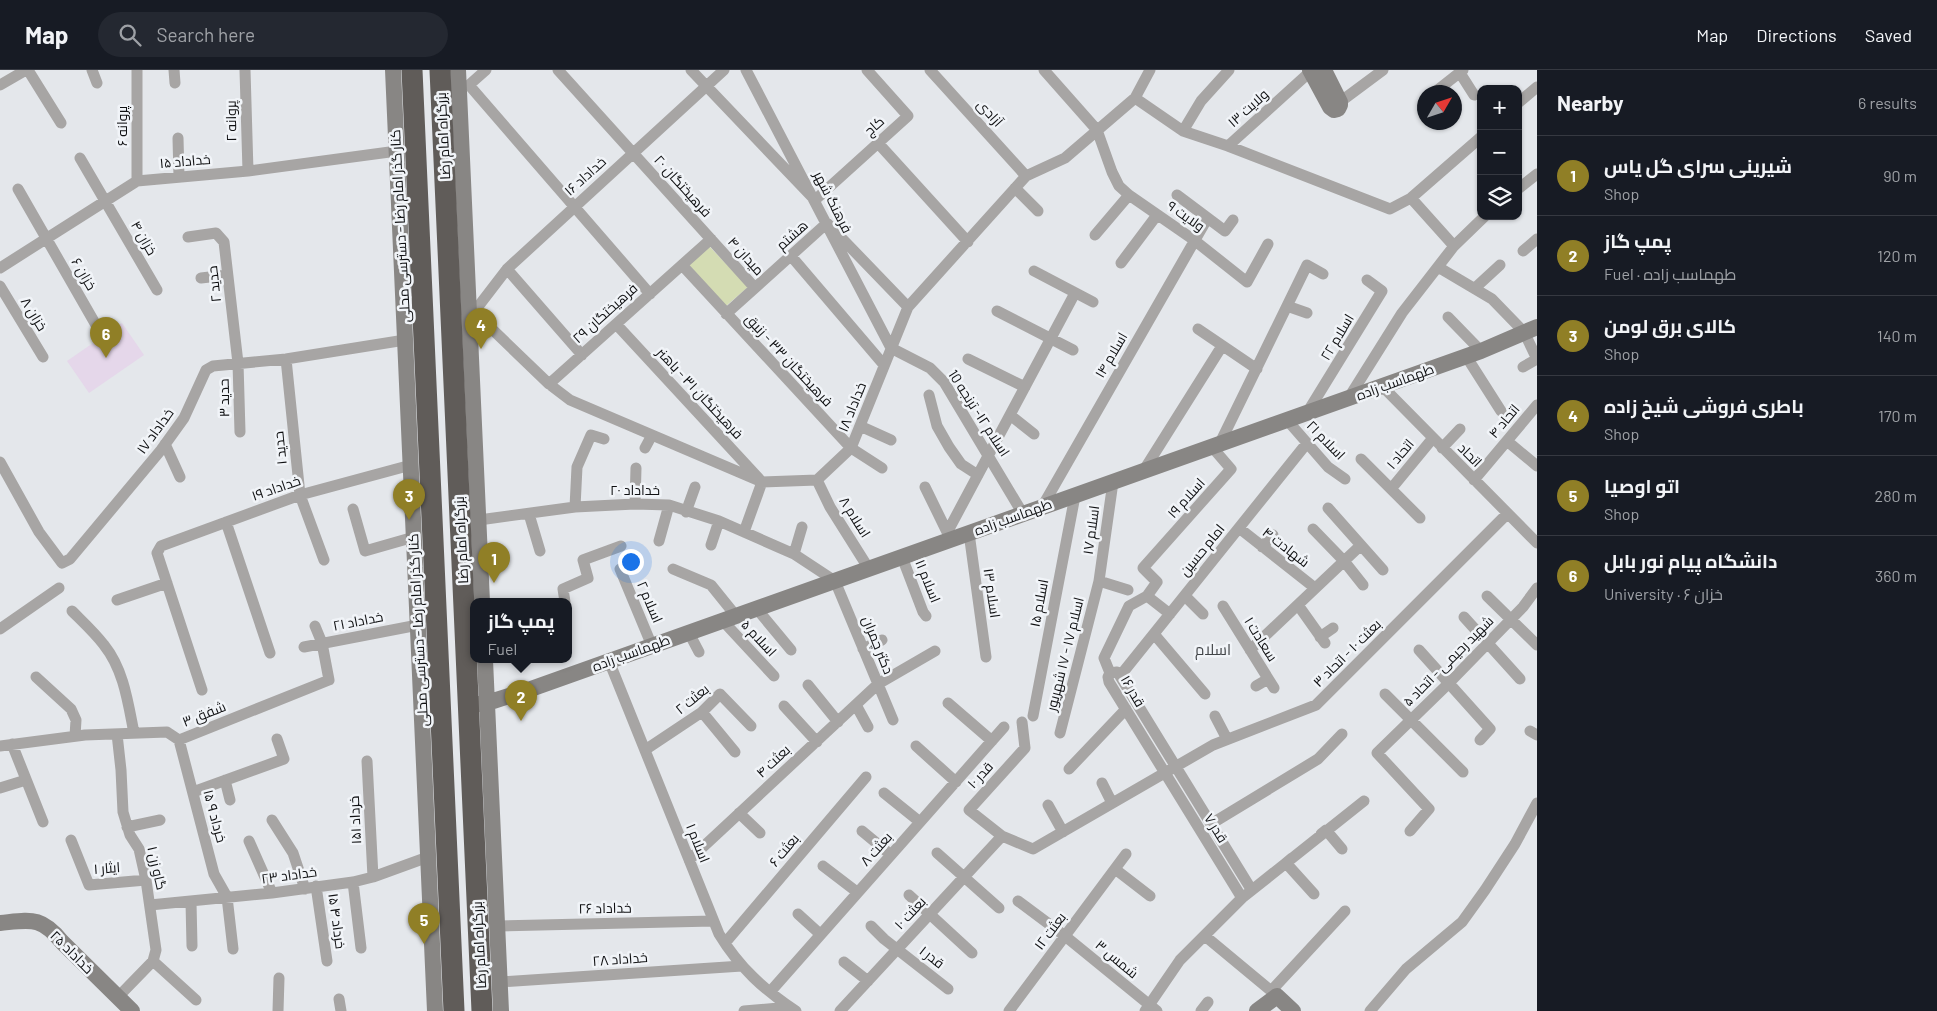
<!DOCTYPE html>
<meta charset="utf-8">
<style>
:root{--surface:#171b24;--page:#242831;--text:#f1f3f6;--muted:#9ea1a6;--line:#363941;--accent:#907f26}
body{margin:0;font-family:Barlow,Cairo,sans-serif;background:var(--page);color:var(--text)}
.controls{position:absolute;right:15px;top:15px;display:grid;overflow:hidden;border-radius:10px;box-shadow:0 1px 4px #0004}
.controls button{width:45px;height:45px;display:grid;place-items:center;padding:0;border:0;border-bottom:1px solid var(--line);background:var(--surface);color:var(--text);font:25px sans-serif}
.compass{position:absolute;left:1417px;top:15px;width:45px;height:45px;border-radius:50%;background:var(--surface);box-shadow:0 1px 4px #0004;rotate:51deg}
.you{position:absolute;left:630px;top:491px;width:18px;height:18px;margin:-12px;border:4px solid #fff;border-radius:50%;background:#1a73e8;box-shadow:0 0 0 8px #1a73e833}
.badge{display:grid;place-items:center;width:32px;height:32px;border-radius:50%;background:var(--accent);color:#fff;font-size:16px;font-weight:700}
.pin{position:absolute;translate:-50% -41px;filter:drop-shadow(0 1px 2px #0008)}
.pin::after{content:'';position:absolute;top:26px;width:18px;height:15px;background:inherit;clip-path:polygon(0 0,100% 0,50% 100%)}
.popup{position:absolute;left:470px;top:528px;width:102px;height:65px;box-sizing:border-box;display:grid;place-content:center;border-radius:10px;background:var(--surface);filter:drop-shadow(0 1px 4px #0005);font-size:16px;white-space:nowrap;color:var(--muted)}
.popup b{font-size:19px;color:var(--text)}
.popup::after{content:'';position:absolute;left:50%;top:100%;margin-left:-10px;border:10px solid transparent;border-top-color:var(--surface)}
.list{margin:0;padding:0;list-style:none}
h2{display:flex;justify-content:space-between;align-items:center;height:65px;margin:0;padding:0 20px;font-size:21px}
h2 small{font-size:16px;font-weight:400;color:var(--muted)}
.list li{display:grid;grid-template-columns:32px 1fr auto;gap:15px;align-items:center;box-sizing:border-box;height:80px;padding:0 20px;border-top:1px solid var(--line)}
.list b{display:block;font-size:19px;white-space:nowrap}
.list p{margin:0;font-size:16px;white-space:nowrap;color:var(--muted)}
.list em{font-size:16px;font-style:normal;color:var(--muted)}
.icon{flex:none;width:28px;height:28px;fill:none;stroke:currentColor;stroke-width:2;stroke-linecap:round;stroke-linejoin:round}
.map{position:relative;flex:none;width:1537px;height:941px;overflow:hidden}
header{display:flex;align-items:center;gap:30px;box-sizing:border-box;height:70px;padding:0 25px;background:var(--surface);border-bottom:1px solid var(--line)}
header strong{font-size:24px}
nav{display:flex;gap:28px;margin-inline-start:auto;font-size:18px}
.search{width:350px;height:45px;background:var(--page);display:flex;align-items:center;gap:12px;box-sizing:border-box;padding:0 18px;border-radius:28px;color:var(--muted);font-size:19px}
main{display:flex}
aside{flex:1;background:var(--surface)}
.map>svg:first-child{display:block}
.education{fill:#e5d7ea}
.green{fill:#d4dcb3}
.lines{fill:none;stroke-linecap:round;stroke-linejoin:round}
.street{stroke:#a7a5a4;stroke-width:11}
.secondary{stroke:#888684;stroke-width:16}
.highway{stroke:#605c59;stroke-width:21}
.labels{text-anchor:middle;stroke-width:5;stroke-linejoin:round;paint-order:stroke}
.street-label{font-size:14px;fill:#0f1012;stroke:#f1f4f8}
.neighbourhood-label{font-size:15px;fill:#404346;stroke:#f1f4f8}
</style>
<header>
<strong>Map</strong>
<div class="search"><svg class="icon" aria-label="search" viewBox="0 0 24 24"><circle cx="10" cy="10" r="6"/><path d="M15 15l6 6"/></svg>Search here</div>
<nav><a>Map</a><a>Directions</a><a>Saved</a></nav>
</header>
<main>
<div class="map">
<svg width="1537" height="941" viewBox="0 0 1537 941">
<rect width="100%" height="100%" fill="#e4e7eb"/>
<path class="education" d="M122,253L144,285L89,323L67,291Z"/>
<path class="green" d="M709,176L748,217L726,236L689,195Z"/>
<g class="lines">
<path class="street" d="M28,0L61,53
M92,0L97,13
M137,0V111
M174,0L175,13
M245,0L248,101
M486,0L469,15L650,224
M558,0L755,218
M691,0L815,130L908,46L867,0
M746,0L891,278L930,298L944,312L1023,444
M930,0L1026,106
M1044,0L1097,60L1112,102L1119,116L1129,125L1194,170L1247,212L1268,174
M1460,3L1474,25
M0,15L26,0
M1435,22L1463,0
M1135,28L1183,61L1228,76L1390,139L1411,128L1481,67
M1340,32L1383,0
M1518,33L1537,17
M1183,61L1201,31L1229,0
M178,68L179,107
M878,73L968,172
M1228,76L1311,1
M80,88L157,220
M1015,118L1038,141
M18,119L96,255
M1518,119L1537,104
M1177,125L1225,161L1233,150
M1411,128L1454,176
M1095,165L1129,125
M188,167L216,163L224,172L238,293L240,362
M1523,181L1537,169
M791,186L884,295
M1121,193L1157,145
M682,195L851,378L882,398
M1438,197L1492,229L1524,262L1537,289L1523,297
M0,198L137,111L248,101L397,81
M507,199L582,285
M1034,201L1093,232
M201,208L227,205
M0,216L43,287
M1475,218L1500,195
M1287,236L1307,243
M469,237L549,314L570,330L762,412L817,410L851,378L908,237L1026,106L1065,88L1135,28L1150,0
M997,241L1073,280
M474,242L507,199L724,0
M726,244L827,153L908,237
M1448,247L1481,281
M616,254L762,412L744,462
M1198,259L1257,299
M1466,286L1501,341
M286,289L300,425L324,490
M968,289L1025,317
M549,314L711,169
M1382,316L1537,473
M929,325L937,356L949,377L961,394L978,405
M1348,329L1402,243L1454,176L1485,146
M1307,343L1382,221L1367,210
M1010,345L1034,364
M1287,350L1328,397L1345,409
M860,356L891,370
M1507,371L1537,396
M1220,373L1307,195L1323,204
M165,374L180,407
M645,378L652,365
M1442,378L1460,359
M1361,389L1420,448
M0,392L39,462L62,493L70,489L161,380L184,348L206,300L213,296L286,289L405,270
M1144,400L1222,276
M817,410L830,437L869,499
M1474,410L1537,335
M925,417L949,466
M1391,419L1433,368
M635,434L636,398
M575,437L577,397L591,365L604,369
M1042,437L1207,149
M1328,438L1383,500
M353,439L365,481L414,467
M686,442L695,417
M529,444L540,481
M479,450L575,437L635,434L669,435L719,451L794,484L835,511L893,650
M226,452L270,583
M1239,458L1315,518
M1313,459L1344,491L1363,515
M948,461L1075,223
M969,463L986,587
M659,471L669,435
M711,475L719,451
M1262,477L1273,465
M794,484L802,457
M902,487L923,542L926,546
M620,499L652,576
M673,499L711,515L736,546
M1099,511L1128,520
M1147,526L1170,544
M1185,526L1203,544
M1487,526L1537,575
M117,530L167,513
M565,532L563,519L588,508L583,490L621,476
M1298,535L1325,573
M1223,536L1274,618
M757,539L791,580
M72,541C83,552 95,563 104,575C124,600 128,633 134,663
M1464,547L1520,609
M723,551L774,606
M0,559L59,518
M689,563L699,582
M1154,564L1205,624
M1320,567L1333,558
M304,577L418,555
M863,579L882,570
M1250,580L1361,475
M1419,580L1490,659L1480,670
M609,591L719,864C739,897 764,920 796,941
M1110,603L1104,588L1129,536L1147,526L1157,512L1143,498L1231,399L1212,377
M1120,606L1307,373
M36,607L71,639L76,650L75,666
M808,615L838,652
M1256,616L1268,609
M202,620L157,483L161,476L300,425L411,395
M1385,624L1463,702
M948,633L992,671
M856,635L868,657
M784,636L817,672
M702,642L735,682
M1033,646L1075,426
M1215,646L1227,669
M1022,652L1025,678L969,740L1002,766L1033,779L1213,675L1316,635L1507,444
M1530,661L1537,665
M1060,663L1099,511L1113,412
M117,664L121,700L123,742L130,765L139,779L146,810L156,880L153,891L118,927
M179,670L214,804L227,827L233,879
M12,674L43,752
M0,676L85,665L167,662L179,670L329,610L322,573L315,556
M916,676L956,712
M645,680L702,642L720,624L751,656
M367,691L373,807
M1069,699L1126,639
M225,710L230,730
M1102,713L1112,733
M0,718L26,710
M193,722L284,689L277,669
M884,723L920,752
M1048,735L1063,762
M739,743L760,763
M272,750L293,783L305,819
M1211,754L1318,689L1342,664
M127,757L160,750
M862,761L891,785
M1410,761L1429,739L1377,683L1449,613L1523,537L1537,518
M1321,764L1326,760L1342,779
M71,770L89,815L146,810
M249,771L272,823
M937,783L999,838
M1292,788L1286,793L1314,824
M689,790L878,614L935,581
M823,796L857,822
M1115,799L1150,826
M353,812L361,878
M316,816L327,891
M909,825L972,883
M1242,828L1109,612L1108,607L1110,603L1117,602L1120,606L1251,819
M1018,831L1065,866L1157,941
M191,832L192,876
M150,835L272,823L353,812L373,807L428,787
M798,844L820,864
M497,856L713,851
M871,856L884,869L948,919
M1205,866L1276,925
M725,873L866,707
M153,891L196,930
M844,892L868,911
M500,912L742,896
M1271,921L1345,841
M770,922L1004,657
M339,929L341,941
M278,941L279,908
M744,941L790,937
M840,941L1002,766
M1009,941L1126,784
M1145,941L1180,890L1242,828L1364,731
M1201,941L1208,932
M1370,941L1406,899L1462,852L1485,820L1515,774L1537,733"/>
<path class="secondary" d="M393,0L435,941
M458,0L482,532
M1310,0L1330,37L1334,40L1338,39L1340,35V32L1324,0
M485,590L501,941
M468,635L487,633L528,620L1481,281L1537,257
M0,853C31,850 41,846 62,872L132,941
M1257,941L1277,926L1293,941"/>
<path class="highway" d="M412,0L454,941
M440,0L482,941"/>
</g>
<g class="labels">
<g class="street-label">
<text transform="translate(1248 38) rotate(-42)" y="5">ولایت ۱۳</text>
<text transform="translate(990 43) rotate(48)" y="5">آزادی</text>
<text transform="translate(231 51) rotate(-91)" y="5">پروانه ۲</text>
<text transform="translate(122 56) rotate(-90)" y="5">پروانه ۶</text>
<text transform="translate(874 56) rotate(-42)" y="5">کاج</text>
<text transform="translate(443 66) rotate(-93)" y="5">بزرگراه امام رضا</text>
<text transform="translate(185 91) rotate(-5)" y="5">خداداد ۱۵</text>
<text transform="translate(585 106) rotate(-42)" y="5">خداداد ۱۶</text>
<text transform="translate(683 116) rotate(48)" y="5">فرهیختگان ۲۰</text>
<text transform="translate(833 132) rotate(63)" y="5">فرهنگ شهر</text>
<text transform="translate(1186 146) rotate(35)" y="5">ولایت ۹</text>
<text transform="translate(400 156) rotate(-93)" y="5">کنار گذر امام رضا - دسترسی محلی</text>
<text transform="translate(792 165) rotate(-42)" y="5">هشتم</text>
<text transform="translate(144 168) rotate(60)" y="5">خزان ۴</text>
<text transform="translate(746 186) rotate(48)" y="5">میدان ۴</text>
<text transform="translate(84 204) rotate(60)" y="5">خزان ۶</text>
<text transform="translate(214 214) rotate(-96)" y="5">حدید ۲</text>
<text transform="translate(605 243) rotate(-42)" y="5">فرهیختگان ۲۹</text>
<text transform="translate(34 244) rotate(59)" y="5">خزان ۸</text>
<text transform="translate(1337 267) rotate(-59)" y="5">اسلام ۲۲</text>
<text transform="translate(1111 285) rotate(-60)" y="5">اسلام ۱۴</text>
<text transform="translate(789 290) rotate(47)" y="5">فرهیختگان ۳۳ - زنبق</text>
<text transform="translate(1395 312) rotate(-20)" y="5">طهماسب زاده</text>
<text transform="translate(700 323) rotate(47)" y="5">فرهیختگان ۳۱ - باهنر</text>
<text transform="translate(224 328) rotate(-91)" y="5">حدید ۳</text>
<text transform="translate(852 337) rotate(-68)" y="5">خداداد ۱۸</text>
<text transform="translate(979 343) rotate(57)" y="5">اسلام ۱۲- ترنجه 10</text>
<text transform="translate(1504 351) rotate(-50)" y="5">اتحاد ۴</text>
<text transform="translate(155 361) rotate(-54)" y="5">خداداد ۱۷</text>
<text transform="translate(1326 370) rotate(46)" y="5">اسلام ۲۱</text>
<text transform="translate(280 378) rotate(-96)" y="5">حدید ۱</text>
<text transform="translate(1400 384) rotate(-50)" y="5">اتحاد ۱</text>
<text transform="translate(1470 385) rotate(45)" y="5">اتحاد</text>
<text transform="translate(276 418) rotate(-19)" y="5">خداداد ۱۹</text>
<text x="635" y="425">خداداد ۲۰</text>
<text transform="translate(1186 428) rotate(-48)" y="5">اسلام ۱۹</text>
<text transform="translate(855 447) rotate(58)" y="5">اسلام ۸</text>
<text transform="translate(1013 447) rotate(-20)" y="5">طهماسب زاده</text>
<text transform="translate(1091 460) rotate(-82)" y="5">اسلام ۱۷</text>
<text transform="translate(461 470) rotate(-93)" y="5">بزرگراه امام رضا</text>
<text transform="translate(1286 477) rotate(38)" y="5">شهادت ۴</text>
<text transform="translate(1202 480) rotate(-51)" y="5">امام حسین</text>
<text transform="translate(928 511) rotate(68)" y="5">اسلام ۱۱</text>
<text transform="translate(992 523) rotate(82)" y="5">اسلام ۱۳</text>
<text transform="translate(650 532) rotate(67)" y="5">اسلام ۲</text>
<text transform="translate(1039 533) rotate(-79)" y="5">اسلام ۱۵</text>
<text transform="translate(358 551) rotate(-11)" y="5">خداداد ۲۱</text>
<text transform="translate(418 560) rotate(-93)" y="5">کنار گذر امام رضا - دسترسی محلی</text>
<text transform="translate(759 568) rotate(47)" y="5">اسلام ۵</text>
<text transform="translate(1261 569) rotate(58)" y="5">سعادت ۱</text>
<text transform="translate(878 575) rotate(68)" y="5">دکتر چمران</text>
<text transform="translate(631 583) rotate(-20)" y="5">طهماسب زاده</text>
<text transform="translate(1347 583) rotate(-45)" y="5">بعثت ۱۰ - اتحاد ۳</text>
<text transform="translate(1065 584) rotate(-76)" y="5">اسلام ۱۷ - ۱۷ شهریور</text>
<text transform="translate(1448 591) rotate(-45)" y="5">شهید رحیمی - اتحاد ۵</text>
<text transform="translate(1133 621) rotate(60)" y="5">قدر ۱۶</text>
<text transform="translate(692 629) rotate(-39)" y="5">بعثت ۲</text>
<text transform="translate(204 644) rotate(-22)" y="5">شفق ۳</text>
<text transform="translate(773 691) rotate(-43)" y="5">بعثت ۴</text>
<text transform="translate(980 705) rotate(-48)" y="5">قدر ۱۰</text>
<text transform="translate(215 746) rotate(75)" y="5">۱۵ خرداد ۹</text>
<text transform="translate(355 750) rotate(-93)" y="5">۱۵خرداد ۱</text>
<text transform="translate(1216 758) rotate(58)" y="5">قدر ۷</text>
<text transform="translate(698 773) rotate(68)" y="5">اسلام ۱</text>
<text transform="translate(876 779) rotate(-48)" y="5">بعثت ۸</text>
<text transform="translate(784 780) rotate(-50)" y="5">بعثت ۶</text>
<text transform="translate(107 798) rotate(-4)" y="5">ایثار ۱</text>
<text transform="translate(157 798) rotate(77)" y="5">گاو زن ۱</text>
<text transform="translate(289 805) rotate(-8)" y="5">خداداد ۲۳</text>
<text transform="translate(605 838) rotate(-1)" y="5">خداداد ۲۶</text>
<text transform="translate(910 843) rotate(-47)" y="5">بعثت ۱۰</text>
<text transform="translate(337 851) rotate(82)" y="5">۱۵ خرداد ۴</text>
<text transform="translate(1050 861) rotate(-53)" y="5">بعثت ۱۲</text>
<text transform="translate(479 875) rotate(-93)" y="5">بزرگراه امام رضا</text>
<text transform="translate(72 882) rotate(45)" y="5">خداداد ۲۵</text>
<text transform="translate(932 887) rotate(38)" y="5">قدر ۱</text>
<text transform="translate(620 889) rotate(-4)" y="5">خداداد ۲۸</text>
<text transform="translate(1117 889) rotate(40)" y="5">شمس ۳</text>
</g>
<g class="neighbourhood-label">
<text x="1213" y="585">اسلام</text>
</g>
</g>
</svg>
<div class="controls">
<button>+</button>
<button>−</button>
<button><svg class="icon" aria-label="layers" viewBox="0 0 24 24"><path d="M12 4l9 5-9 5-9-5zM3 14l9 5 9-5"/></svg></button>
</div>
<svg class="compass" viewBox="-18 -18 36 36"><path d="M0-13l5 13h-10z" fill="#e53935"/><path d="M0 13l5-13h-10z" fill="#9ea1a6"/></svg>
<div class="you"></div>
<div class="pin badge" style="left:494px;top:513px">1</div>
<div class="pin badge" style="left:521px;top:651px">2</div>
<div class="popup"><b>پمپ گاز</b>Fuel</div>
<div class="pin badge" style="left:409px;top:450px">3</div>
<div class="pin badge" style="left:481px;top:279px">4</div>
<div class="pin badge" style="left:424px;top:874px">5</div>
<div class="pin badge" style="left:106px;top:288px">6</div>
</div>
<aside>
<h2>Nearby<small>6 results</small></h2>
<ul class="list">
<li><span class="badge">1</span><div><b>شیرینی سرای گل یاس</b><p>Shop</p></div><em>90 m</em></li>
<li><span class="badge">2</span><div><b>پمپ گاز</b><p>Fuel · طهماسب زاده</p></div><em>120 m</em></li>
<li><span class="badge">3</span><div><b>کالای برق لومن</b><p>Shop</p></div><em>140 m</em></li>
<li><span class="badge">4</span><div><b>باطری فروشی شیخ زاده</b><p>Shop</p></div><em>170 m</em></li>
<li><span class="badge">5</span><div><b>اتو اوصیا</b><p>Shop</p></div><em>280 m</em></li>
<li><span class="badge">6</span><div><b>دانشگاه پیام نور بابل</b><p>University · خزان ۶</p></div><em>360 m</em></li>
</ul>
</aside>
</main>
